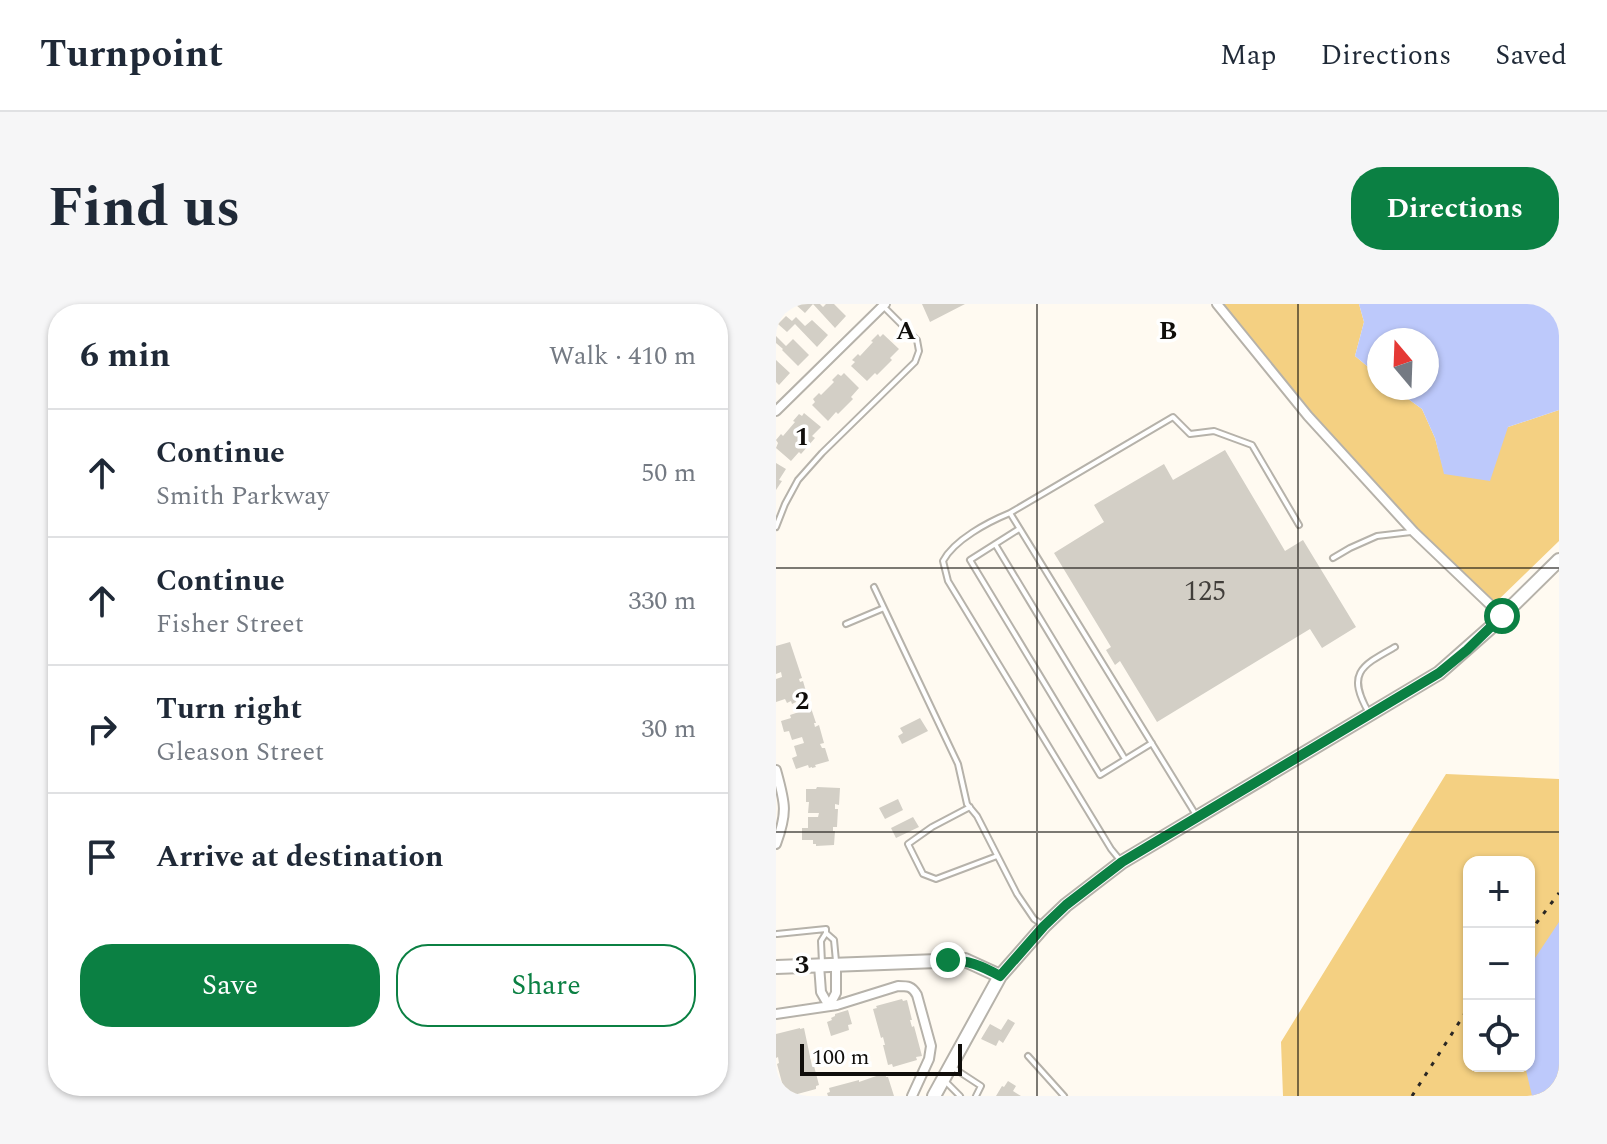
<!DOCTYPE html>
<meta charset="utf-8">
<style>
:root{--surface:#fff;--page:#f6f6f7;--text:#1f2937;--muted:#747a83;--line:#e0e1e3;--accent:#0b8043}
body{margin:0;font-family:Spectral,serif;background:var(--page);color:var(--text)}
.controls{position:absolute;right:24px;bottom:24px;display:grid;overflow:hidden;border-radius:16px;box-shadow:0 2px 6px #0004}
.controls button{width:72px;height:72px;display:grid;place-items:center;padding:0;border:0;border-bottom:2px solid var(--line);background:var(--surface);color:var(--text);font:40px sans-serif}
.compass{position:absolute;left:591px;top:24px;width:72px;height:72px;border-radius:50%;background:var(--surface);box-shadow:0 2px 6px #0004;rotate:341deg}
.scale{position:absolute;left:24px;bottom:20px;width:162px;box-sizing:border-box;padding-left:8px;border:4px solid #100e0b;border-top:0;font-size:22px;line-height:28px;white-space:nowrap;color:#100e0b;-webkit-text-stroke:6px #fff;paint-order:stroke}
.stop{position:absolute;width:24px;height:24px;margin:-18px;border:6px solid #0b8043;border-radius:50%;background:#fff}
.stop.end{background:#0b8043;border-color:#fff;box-shadow:0 2px 8px #0008}
.list{margin:0;padding:0;list-style:none}
h2{display:flex;justify-content:space-between;align-items:center;height:104px;margin:0;padding:0 32px;font-size:34px}
h2 small{font-size:26px;font-weight:400;color:var(--muted)}
.list li{display:grid;grid-template-columns:52px 1fr auto;gap:24px;align-items:center;box-sizing:border-box;height:128px;padding:0 32px;border-top:2px solid var(--line)}
.list b{display:block;font-size:30px;white-space:nowrap}
.list p{margin:0;font-size:26px;white-space:nowrap;color:var(--muted)}
.list em{font-size:26px;font-style:normal;color:var(--muted)}
.actions{display:flex;gap:16px;padding:24px 32px}
.actions a{flex:1;padding:18px 0;border:2px solid var(--accent);border-radius:32px;text-align:center;font-size:28px;color:var(--accent)}
.actions .main{background:var(--accent);color:#fff}
.icon{flex:none;width:44px;height:44px;fill:none;stroke:currentColor;stroke-width:2;stroke-linecap:round;stroke-linejoin:round}
.map{position:relative;flex:none;width:783px;height:792px;overflow:hidden;border-radius:32px}
header{display:flex;align-items:center;gap:48px;box-sizing:border-box;height:112px;padding:0 40px;background:var(--surface);border-bottom:2px solid var(--line)}
header strong{font-size:38px}
nav{display:flex;gap:44px;margin-inline-start:auto;font-size:28px}
.intro{display:flex;align-items:center;justify-content:space-between;box-sizing:border-box;height:192px;padding:0 48px}
h1{margin:0;font-size:56px}
.button{padding:20px 36px;border-radius:32px;background:var(--accent);color:#fff;font-size:28px;font-weight:700}
main{display:flex;gap:48px;padding:0 48px}
aside{flex:1;background:var(--surface);border-radius:32px;box-shadow:0 2px 6px #0004}
.map>svg:first-child{display:block}
.green{fill:#f4d082;fill-rule:evenodd}
.water{fill:#bdc9fb}
.building{fill:#d3cfc6}
.lines{fill:none;stroke-linecap:round;stroke-linejoin:round}
.lane-casing{stroke:#b6b2aa;stroke-width:8}
.street-casing{stroke:#b6b2aa;stroke-width:12}
.secondary-casing{stroke:#b6b2aa;stroke-width:16}
.lane{stroke:#fff;stroke-width:4}
.street{stroke:#fff;stroke-width:8}
.secondary{stroke:#fff;stroke-width:12}
.rail{stroke:#2a2724;stroke-width:3;stroke-dasharray:4 8;stroke-linecap:butt}
.route{stroke:#0b8043;stroke-width:10}
.grid{fill:none;stroke:#100e0b;stroke-width:2;stroke-opacity:0.55}
.labels{text-anchor:middle;stroke-width:7;stroke-linejoin:round;paint-order:stroke}
.number-label{font-size:28px;fill:#413e3a}
.grid-label{font-size:26px;text-anchor:middle;font-weight:bold;fill:#100e0b;stroke:#fff;stroke-width:7;stroke-linejoin:round;paint-order:stroke}
</style>
<header>
<strong>Turnpoint</strong>
<nav><a>Map</a><a>Directions</a><a>Saved</a></nav>
</header>
<div class="intro"><h1>Find us</h1><a class="button">Directions</a></div>
<main>
<aside>
<h2>6 min<small>Walk · 410 m</small></h2>
<ul class="list">
<li><svg class="icon" aria-label="ahead" viewBox="0 0 24 24"><path d="M12 20V5M6 11l6-6 6 6"/></svg><div><b>Continue</b><p>Smith Parkway</p></div><em>50 m</em></li>
<li><svg class="icon" aria-label="ahead" viewBox="0 0 24 24"><path d="M12 20V5M6 11l6-6 6 6"/></svg><div><b>Continue</b><p>Fisher Street</p></div><em>330 m</em></li>
<li><svg class="icon" aria-label="right" viewBox="0 0 24 24"><path d="M7 20v-9h11M14 6l5 5-5 5"/></svg><div><b>Turn right</b><p>Gleason Street</p></div><em>30 m</em></li>
<li><svg class="icon" aria-label="arrive" viewBox="0 0 24 24"><path d="M6 21V4h12l-3 4 3 4H6"/></svg><div><b>Arrive at destination</b></div></li>
</ul>
<div class="actions"><a class="main">Save</a><a>Share</a></div>
</aside>
<div class="map">
<svg width="783" height="792" viewBox="0 0 783 792">
<rect width="100%" height="100%" fill="#fffaf1"/>
<path class="green" d="M442,0H583L588,18L579,52L603,72V84H617L646,105L659,134L668,167L732,123L783,106V237L716,302L638,228Z
M670,470L783,475V792H507L505,738ZM693,558H753V762H693Z"/>
<path class="water" d="M583,0H783V106L732,123L714,177L668,170L659,134L646,105L617,84H651V36H603V72L579,52L588,18Z
M783,618V792H756L749,762H753V663Z"/>
<path class="building" d="M19,0H44L47,3L50,0H58L70,12L59,24L37,0L29,9Z
M146,0H189L154,18Z
M10,12L16,17L20,13L29,22L36,16L52,31L41,43L19,20L11,28L2,20Z
M102,30L104,33L107,30L123,45L114,54L116,56L101,71L99,69L91,77L75,62L79,58L76,56L82,50L84,52L97,38L95,37Z
M0,32L10,42L17,35L33,51L22,62L6,46L7,45L0,39Z
M0,56L14,69L3,81L0,78Z
M68,69L83,84L75,93L77,95L62,110L60,108L52,117L36,101L39,98L37,95L43,89L45,91L58,78L56,76L62,70L65,72Z
M28,109L45,123L36,132L39,134L25,150L23,148L15,157L0,144L2,139L0,136L5,130L7,132L19,118L17,117L23,110L26,112Z
M449,146L509,247L527,236L580,323L546,344L534,325L381,418L344,357L339,361L330,346L335,343L278,249L328,218L318,201L388,160L397,176Z
M0,159L10,165L3,176L6,177L0,186Z
M14,338L26,374L23,375L24,378L27,377L31,391L19,395L20,398L16,400L15,397L11,399L9,395L0,398V375L6,373L5,368L0,370V342Z
M35,404L40,419H38L39,423L43,421L48,439L44,440L46,444H49L53,457L39,461L40,463L36,464V463L33,464L32,461L20,465L16,454L21,452L18,442L28,439L26,433L16,436L13,427L8,428L5,417L15,414L14,411Z
M144,414L152,427L126,440L122,432L127,429L124,424Z
M41,483L64,484L63,501L59,500V505H62L61,523H57V527H59L58,541L40,542V540H37V536H26V524H32V513H42L43,509H32L33,498H30V485H40Z
M122,495L127,506L109,515L103,504Z
M137,513L143,523L120,534L115,524Z
M126,695L127,697L131,696L136,716H134L136,723L138,722L146,752L140,753L141,756L117,763L116,760L112,761L107,741H109L107,733L105,734L97,705L101,704L100,702Z
M72,706L76,720L72,721L73,726L55,732L51,718L56,716L55,714L59,712V710Z
M232,715L239,719L227,739L223,736L220,742L205,735L214,720L225,726Z
M24,724V725L28,724L36,762H38L43,781L40,782V785L14,792V789L9,790L1,760L3,759L2,753L0,754V730Z
M109,769L110,773H112L118,792H52L51,789L54,788L53,784L83,776V778Z
M232,777L240,782L237,787L245,792H220L226,782L228,783Z"/>
<g class="lines">
<defs>
<path id="lane" d="M234,209L397,113L414,130L438,127L476,141L523,221
M0,223L9,200L22,176L46,149L139,58L143,47L141,36L107,2
M243,225L194,256L324,471L376,439
M219,240L349,455
M557,254L574,244L601,232L635,228
M98,283L182,460L191,500L201,512L241,590L258,615L267,621
M70,320L108,304
M593,409C570,369 585,362 619,343
M194,503L156,523L132,540L147,570L160,575L221,552
M344,556L335,545L172,277L167,257C178,236 212,218 234,209L420,511
M1,630L50,625V629
M46,659L45,637L50,629L58,636L60,657
M252,752L288,792
M176,763L205,782L200,792
M169,777L184,792"/>
<path id="street" d="M441,0L532,112L638,228L726,312
M0,107L109,0
M0,466C9,499 12,507 0,540
M43,661L45,688L53,702L60,689V660
M0,710L61,701L122,682C132,682 136,682 141,691L155,742L153,755L136,792"/>
<path id="secondary" d="M0,663L189,656L224,672
M158,792L224,672L268,622L290,601L346,558L663,369L714,324L783,256"/>
</defs>
<use href="#lane" class="lane-casing"/>
<use href="#street" class="street-casing"/>
<use href="#secondary" class="secondary-casing"/>
<use href="#lane" class="lane"/>
<use href="#street" class="street"/>
<use href="#secondary" class="secondary"/>
<path class="rail" d="M753,629L783,589
M636,792L693,703"/>
</g>
<g class="lines">
<path class="route" d="M172,656C192,656 206,662 224,672L268,622L290,601L346,558L663,369L691,346L726,312"/>
</g>
<path class="grid" d="M261,0V792M522,0V792M0,264H783M0,528H783"/>
<g class="labels">
<g class="number-label">
<text x="429" y="296">125</text>
</g>
</g>
<g class="grid-label">
<text x="130" y="35">A</text>
<text x="392" y="35">B</text>
<text x="26" y="141">1</text>
<text x="26" y="405">2</text>
<text x="26" y="669">3</text>
</g>
</svg>
<div class="controls">
<button>+</button>
<button>−</button>
<button><svg class="icon" aria-label="locate" viewBox="0 0 24 24"><circle cx="12" cy="12" r="6"/><path d="M12 2v4M12 18v4M2 12h4M18 12h4"/></svg></button>
</div>
<svg class="compass" viewBox="-18 -18 36 36"><path d="M0-13l5 13h-10z" fill="#e53935"/><path d="M0 13l5-13h-10z" fill="#747a83"/></svg>
<div class="scale">100 m</div>
<div class="stop" style="left:726px;top:312px"></div>
<div class="stop end" style="left:172px;top:656px"></div>
</div>
</main>
